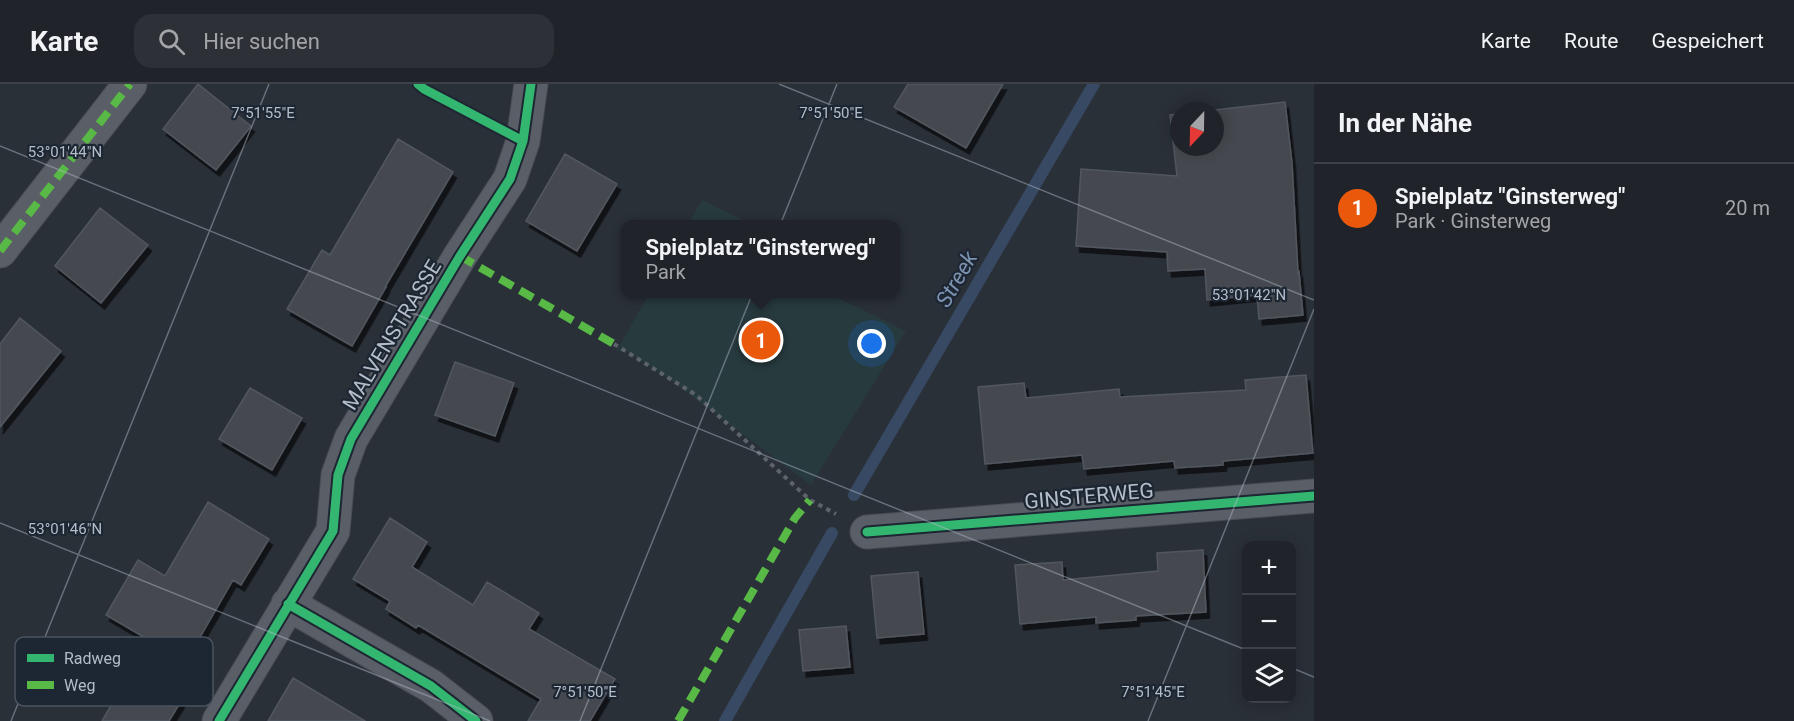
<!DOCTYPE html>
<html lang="de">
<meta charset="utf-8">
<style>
:root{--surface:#20242a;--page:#2d3036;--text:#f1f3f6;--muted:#a2a4a8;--line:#3d4147;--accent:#ea580c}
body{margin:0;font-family:Roboto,sans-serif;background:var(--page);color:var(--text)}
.controls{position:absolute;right:18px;bottom:18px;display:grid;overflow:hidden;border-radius:12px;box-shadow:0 3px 15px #0003}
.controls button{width:54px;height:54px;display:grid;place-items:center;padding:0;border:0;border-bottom:2px solid var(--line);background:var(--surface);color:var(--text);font:30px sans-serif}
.compass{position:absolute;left:1170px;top:18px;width:54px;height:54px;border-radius:50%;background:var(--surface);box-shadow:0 3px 15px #0003;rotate:202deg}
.you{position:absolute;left:872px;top:260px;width:21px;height:21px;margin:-15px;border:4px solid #fff;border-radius:50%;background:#1a73e8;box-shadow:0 0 0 9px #1a73e833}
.badge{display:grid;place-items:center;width:39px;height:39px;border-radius:50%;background:var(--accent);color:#fff;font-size:20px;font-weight:700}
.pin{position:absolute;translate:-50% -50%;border:3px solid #fff;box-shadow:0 2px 6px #0006}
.popup{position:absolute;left:621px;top:136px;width:279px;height:78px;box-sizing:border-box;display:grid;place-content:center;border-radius:12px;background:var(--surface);filter:drop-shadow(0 2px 4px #0005);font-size:20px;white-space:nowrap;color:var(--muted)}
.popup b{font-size:22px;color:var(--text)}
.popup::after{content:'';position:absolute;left:50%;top:100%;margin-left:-12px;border:12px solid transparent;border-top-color:var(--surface)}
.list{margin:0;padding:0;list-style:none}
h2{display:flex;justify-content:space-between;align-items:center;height:78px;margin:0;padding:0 24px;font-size:26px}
h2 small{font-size:20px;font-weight:400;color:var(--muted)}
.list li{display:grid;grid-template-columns:39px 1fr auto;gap:18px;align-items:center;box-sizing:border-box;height:90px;padding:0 24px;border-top:2px solid var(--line)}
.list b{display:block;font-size:22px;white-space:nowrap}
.list p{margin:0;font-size:20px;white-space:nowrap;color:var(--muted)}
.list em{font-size:20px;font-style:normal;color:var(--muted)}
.icon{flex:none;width:33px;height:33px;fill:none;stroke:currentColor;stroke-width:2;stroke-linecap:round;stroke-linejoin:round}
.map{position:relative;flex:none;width:1314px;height:637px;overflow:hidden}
header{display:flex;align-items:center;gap:36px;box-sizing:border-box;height:84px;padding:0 30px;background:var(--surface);border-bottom:2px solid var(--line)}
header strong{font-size:28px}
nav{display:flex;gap:33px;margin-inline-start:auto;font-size:21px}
.search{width:420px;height:54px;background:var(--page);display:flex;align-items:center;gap:15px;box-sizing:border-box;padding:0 21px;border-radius:18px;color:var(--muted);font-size:22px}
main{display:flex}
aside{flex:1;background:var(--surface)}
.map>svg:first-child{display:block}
.green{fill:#273a3e}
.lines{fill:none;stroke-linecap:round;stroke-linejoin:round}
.stream{stroke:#384963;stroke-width:12}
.building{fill:#444950;stroke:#52575f;stroke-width:1.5;filter:url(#shadow)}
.street-casing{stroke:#484c53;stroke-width:35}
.path{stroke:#5d636a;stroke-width:4;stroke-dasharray:4.5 4.5;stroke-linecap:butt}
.street{stroke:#5a5e66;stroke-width:33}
.quiet{stroke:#58b947;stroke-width:8;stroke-dasharray:15 8;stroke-linecap:butt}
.cycleway-casing{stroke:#1d2633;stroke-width:13}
.cycleway{stroke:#33b770;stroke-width:9}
.ticks{fill:none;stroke:#b4bcc9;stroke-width:1.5;stroke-opacity:0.45}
.labels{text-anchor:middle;stroke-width:4.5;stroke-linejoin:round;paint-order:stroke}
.street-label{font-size:21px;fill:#b4bcc9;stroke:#1d2633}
.water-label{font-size:22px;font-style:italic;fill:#7c92b1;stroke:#1d2633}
.key{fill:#1d2633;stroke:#4a5360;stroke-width:1.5}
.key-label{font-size:16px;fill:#b4bcc9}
.ticks-label{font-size:15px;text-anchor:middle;fill:#b4bcc9;stroke:#1d2633;stroke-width:4.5;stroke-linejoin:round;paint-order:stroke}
</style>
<header>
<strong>Karte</strong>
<div class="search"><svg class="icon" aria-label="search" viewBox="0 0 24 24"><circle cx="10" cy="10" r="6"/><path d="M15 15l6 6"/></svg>Hier suchen</div>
<nav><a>Karte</a><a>Route</a><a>Gespeichert</a></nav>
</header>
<main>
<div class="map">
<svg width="1314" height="637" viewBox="0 0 1314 637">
<defs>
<filter id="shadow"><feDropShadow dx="3.5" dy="6" stdDeviation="0" flood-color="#0009"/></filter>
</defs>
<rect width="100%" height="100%" fill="#2a3038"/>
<path class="green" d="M702,116L750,140H688Z
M649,210H830L906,247L811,401L658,287L624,266L616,268Z"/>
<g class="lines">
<path class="stream" d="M854,411L1094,0
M725,637L832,449"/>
</g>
<path class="building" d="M198,0L251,42L216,86L163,45Z
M908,0H1003L966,64L894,23Z
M1285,18L1292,79L1298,189L1299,188L1303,231L1259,235L1257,211L1207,216L1205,185L1168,187L1167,168L1076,162L1081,85L1177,92L1170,31L1179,30V63H1215V27H1205Z
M398,55L453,88L385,203H386L352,262L287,225L322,166L330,171Z
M565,70L617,100L577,167L526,137Z
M100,124L148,161L101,219L55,182Z
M20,234L61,267L0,343V260Z
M455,278L514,299L495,352L435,331Z
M1306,291L1313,369L1223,377V381L1175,384L1174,377L1084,385L1082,371L985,380L978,303L1024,299L1026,314L1119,305L1120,313L1246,306L1245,296Z
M250,304L302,334L272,386L219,355Z
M208,418L269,455L241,501L233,496L169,607L183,614L169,637H102L149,556L106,531L138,476L165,492Z
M390,434L427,458L412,483L473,521L487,498L539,529L529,545L615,595L590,637H528L541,615L418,541L416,544L386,525L390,517L353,495Z
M1203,466L1206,528L1136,532V536L1096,539V533L1020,540L1015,481L1062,478L1063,496L1158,487L1157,469Z
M918,488L924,550L877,554L871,492Z
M846,542L850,583L803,587L799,546Z
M293,594L365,637H268Z"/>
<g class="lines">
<defs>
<path id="street" d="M0,167L130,0
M867,448L1314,412
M288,520L431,602L476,637
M219,637L333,447L338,391L351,355L460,172L510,95L523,57L531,0"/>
</defs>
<use href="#street" class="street-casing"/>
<path class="path" d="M614,260L696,311L810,416L836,430"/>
<use href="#street" class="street"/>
<path class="quiet" d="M0,167L130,0
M460,172L614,260
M678,637L795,434L810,416"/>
<defs>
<path id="cycleway" d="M418,0L424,5L523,57
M867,448L1314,412
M288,520L431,602L476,637
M219,637L333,447L338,391L351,355L460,172L510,95L523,57L531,0"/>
</defs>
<use href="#cycleway" class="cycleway-casing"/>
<use href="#cycleway" class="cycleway"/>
</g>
<path class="ticks" d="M779,0L1314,216M0,62L1246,566M0,439L490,637M1292,584L1314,593M11,637L269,0M580,637L837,0M1148,637L1314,225"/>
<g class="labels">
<g class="street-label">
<text transform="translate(392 251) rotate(-59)" y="7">MALVENSTRASSE</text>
<text transform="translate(1089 412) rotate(-5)" y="7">GINSTERWEG</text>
</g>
<g class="water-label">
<text transform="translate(956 195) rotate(-60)" y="8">Streek</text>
</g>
</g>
<rect x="15" y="553" width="198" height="69" rx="9" class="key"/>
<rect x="27" y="570" width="27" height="8" fill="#33b770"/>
<rect x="27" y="597" width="27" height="8" fill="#58b947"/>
<g class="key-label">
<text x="64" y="580">Radweg</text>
<text x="64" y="607">Weg</text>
</g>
<g class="ticks-label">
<text x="263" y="34">7°51'55"E</text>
<text x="831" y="34">7°51'50"E</text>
<text x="65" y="73">53°01'44"N</text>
<text x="1249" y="216">53°01'42"N</text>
<text x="65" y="450">53°01'46"N</text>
<text x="585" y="613">7°51'50"E</text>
<text x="1153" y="613">7°51'45"E</text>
</g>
</svg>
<div class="controls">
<button>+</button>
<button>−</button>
<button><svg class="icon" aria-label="layers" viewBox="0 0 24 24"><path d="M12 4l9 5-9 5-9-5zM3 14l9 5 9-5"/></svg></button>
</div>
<svg class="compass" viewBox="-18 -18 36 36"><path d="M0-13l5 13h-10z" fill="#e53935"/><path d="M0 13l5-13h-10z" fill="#a2a4a8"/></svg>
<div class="you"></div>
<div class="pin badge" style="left:761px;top:256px">1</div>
<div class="popup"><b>Spielplatz &quot;Ginsterweg&quot;</b>Park</div>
</div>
<aside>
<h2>In der Nähe<small></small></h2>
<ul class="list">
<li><span class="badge">1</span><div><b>Spielplatz &quot;Ginsterweg&quot;</b><p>Park · Ginsterweg</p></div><em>20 m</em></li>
</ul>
</aside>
</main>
